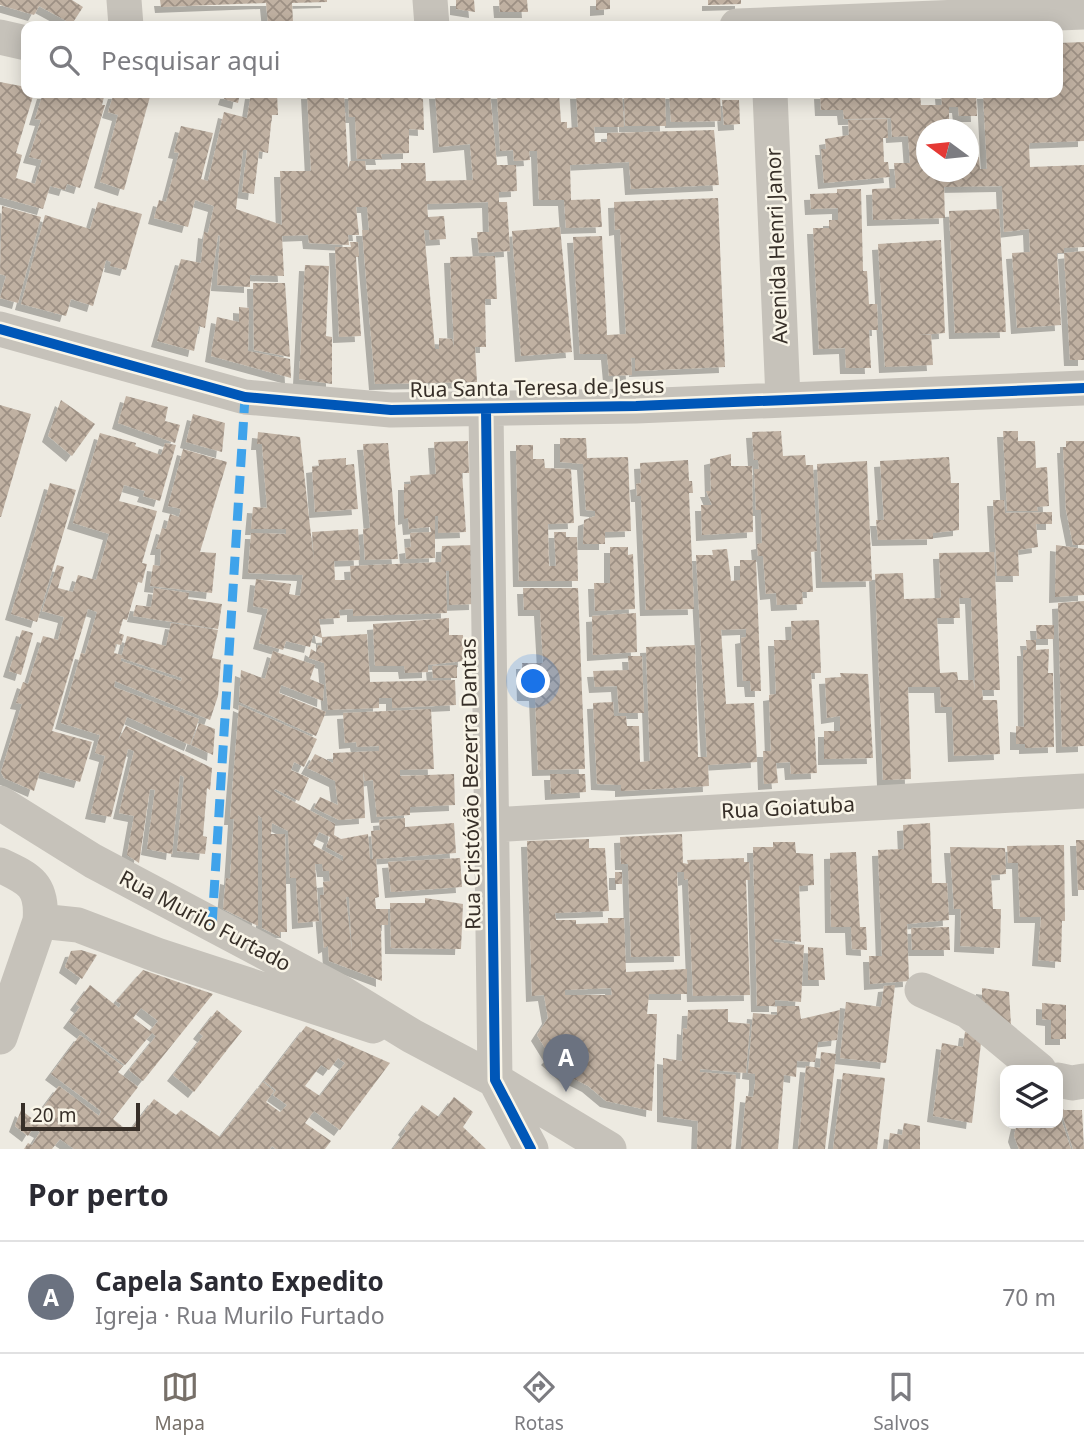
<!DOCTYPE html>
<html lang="pt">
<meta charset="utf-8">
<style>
:root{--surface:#fff;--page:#f2f2f3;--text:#2b2b33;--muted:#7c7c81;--line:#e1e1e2;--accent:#777069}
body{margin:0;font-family:"Noto Sans",sans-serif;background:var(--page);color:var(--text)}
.controls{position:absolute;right:21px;bottom:21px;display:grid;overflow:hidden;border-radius:14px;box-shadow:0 4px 18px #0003}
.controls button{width:63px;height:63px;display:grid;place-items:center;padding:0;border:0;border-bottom:2px solid var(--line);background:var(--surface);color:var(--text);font:35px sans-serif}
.compass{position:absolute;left:916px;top:119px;width:63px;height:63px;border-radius:50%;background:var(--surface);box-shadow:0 4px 18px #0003;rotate:285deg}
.scale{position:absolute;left:21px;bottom:18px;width:119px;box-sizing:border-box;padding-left:7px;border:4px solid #372f28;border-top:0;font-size:19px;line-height:24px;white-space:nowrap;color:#372f28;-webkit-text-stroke:5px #f9f5e8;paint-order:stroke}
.you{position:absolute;left:534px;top:682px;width:24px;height:24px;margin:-18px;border:5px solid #fff;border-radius:50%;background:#1a73e8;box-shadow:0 0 0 10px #1a73e833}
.badge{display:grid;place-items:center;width:46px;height:46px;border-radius:50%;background:var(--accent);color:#fff;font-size:23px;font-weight:700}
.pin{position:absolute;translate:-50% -58px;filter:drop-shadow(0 2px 4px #0008)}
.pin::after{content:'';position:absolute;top:37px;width:24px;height:21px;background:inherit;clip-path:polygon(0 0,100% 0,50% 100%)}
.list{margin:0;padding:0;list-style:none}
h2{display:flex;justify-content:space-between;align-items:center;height:91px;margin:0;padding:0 28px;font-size:30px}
h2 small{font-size:23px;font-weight:400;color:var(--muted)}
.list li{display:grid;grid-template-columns:46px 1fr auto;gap:21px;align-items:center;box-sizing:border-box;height:112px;padding:0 28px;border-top:2px solid var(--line)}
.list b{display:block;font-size:26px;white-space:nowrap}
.list p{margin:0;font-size:23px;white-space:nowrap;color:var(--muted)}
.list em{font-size:23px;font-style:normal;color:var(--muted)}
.icon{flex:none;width:38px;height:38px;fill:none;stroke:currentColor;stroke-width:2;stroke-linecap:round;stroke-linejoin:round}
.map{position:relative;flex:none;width:1084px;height:1149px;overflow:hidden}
.search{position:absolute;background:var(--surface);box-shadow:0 4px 18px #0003;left:21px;right:21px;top:21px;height:77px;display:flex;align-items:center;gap:18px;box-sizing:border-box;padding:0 24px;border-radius:14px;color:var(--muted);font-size:26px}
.sheet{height:203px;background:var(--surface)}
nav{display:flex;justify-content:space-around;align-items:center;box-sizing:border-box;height:98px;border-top:2px solid var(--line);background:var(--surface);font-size:19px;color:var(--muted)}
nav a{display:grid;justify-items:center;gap:4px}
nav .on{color:var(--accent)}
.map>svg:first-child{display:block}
.building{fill:url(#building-cross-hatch);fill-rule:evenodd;filter:url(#shadow)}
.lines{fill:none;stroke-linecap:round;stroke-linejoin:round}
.minor{stroke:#c6c2ba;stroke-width:35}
.quiet{stroke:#3fa3eb;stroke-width:9;stroke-dasharray:18 9;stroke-linecap:butt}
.cycleway-casing{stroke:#f9f5e8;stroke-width:15}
.cycleway{stroke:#0057b8;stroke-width:10}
.labels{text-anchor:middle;stroke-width:5;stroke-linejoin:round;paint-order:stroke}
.street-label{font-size:21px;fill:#372f28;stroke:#f9f5e8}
</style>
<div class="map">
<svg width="1084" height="1149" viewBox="0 0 1084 1149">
<defs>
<pattern id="building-cross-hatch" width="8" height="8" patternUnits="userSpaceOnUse" patternTransform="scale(1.75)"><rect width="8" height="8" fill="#c0b1a2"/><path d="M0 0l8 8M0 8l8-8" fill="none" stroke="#9d9084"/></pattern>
<filter id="shadow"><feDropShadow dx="-6" dy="6" stdDeviation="0" flood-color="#0004"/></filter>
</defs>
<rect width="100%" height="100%" fill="#edeae1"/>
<path class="building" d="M0,0H72L83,7L72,24L39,6L34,15L0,5Z
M160,0H327V2L292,3L293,22L268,23L266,3L161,7Z
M456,0H474L475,12L456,9Z
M499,0H527L528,12H500Z
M596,0H610V9L596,10Z
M708,0H741V4L708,5Z
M1084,42V141L1030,143L1029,146L1030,167L1084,165V247L1064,248V253L1084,251V360H1070L1064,253H1057L1061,325L1017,328L1012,253L1030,252L1029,229L1004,232L1002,186L944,187L945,218L873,220L872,189L896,188L894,163H910L908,136L892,137L891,118L847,119H844L843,110H821L820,93H920L921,105H942L941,93H976L977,116H959L958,107H949V130H926V172H969V158L979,157L980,169H987L983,93H1058V43Z
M0,82L26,87V93H34L16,153L22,155L16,178L35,184L42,160L29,157L41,120L35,119L43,93H105L102,105H105L80,188L67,184L65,190L50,186L43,209L0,197Z
M114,93H151L124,190L100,182L118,115L108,112Z
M226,93H240L238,103L224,99Z
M251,93H277L278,115H272L268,153L259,151L254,194L242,192L247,150H243L236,209L282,225L280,171H311L307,93H344L348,169L350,161H365L366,170L401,169V163H425L426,181L473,180L470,144L439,147L435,93H490L497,165H516L517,191L499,192V202H507L510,251L479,253L477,232H489L488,202L427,204L428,217L444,216L446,239L430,240L429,230H424L435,349H439V338L452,339L454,347L450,257L495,256L497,299H485L486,347H475L477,382L375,384L362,230H369L367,207H356L359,235H348L349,245L309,243L308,235L282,236L284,276L250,275V287L217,285L220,236L218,235L205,328L199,326L194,351L157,341L181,259L201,263L204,232L208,233L214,206L195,200L188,227L154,218L159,200L166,202L179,153L174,152L181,126L213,133L201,179L208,181L224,112L247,118Z
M348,93H406L423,99L424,130L409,129V153L381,154L382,159H357L355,117H349Z
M497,93H559L561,122H567V128L578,127L576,93H622L624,127H594L595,142H607V133L714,130L719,185L631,189L629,162L570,165L571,200L600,199L602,227L566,228L564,200H539L537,151H529L530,160L514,161L513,150L500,151Z
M624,93H665L666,126H625Z
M669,93H720L721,121L671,122Z
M722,100H739L740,124L724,125Z
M887,119L888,138H883L884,162H888L890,177L824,183L821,149H826L825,139L849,135L848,120Z
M837,189H861L863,271H867L869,304H877L878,330H869L871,368H846L845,348L819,349L813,228H829V220H838V208L811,209L810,194L837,193Z
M718,198L725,367L635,371V358H631L632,375L609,376L607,354H580L573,237L602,236L607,335L626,334L620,229L615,230L614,202Z
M98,202L142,214L126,270L110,266L111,262L106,260L93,306L71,299L66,316L21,304L45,215L90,229Z
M2,206L41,217L18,303L0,298L6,276L0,274Z
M999,209L1006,332L955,333L949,211Z
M560,227L572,352L521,356L512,231Z
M941,240L945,333L918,335H931L933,365L885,367L878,244Z
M350,242H358L359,257H356L361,336L339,337L335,247H351Z
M305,265L329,266L326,336L332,337V384L299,379Z
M253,283H285L290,357L254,350Z
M239,307L249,308L248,351L290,359L291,378L211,356L217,317L239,322Z
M126,396L168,407L165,421L180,425L175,443L118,423Z
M61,400L95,424L72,456L48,436Z
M0,405L31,414L1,517H0Z
M193,414L225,423L222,452L186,442Z
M781,431L783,456L805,455L806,465H813L817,551L811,552L813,592H802L803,604L777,605L776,593L766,594L763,556H758L757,544L762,543L761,510H756L754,469H759L758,460H754L752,432Z
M1003,431H1018V441H1035L1036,468L1047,467L1049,506L1037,507L1038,511H1007Z
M258,432L300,437L314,562L312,532L358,529L360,560L334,561L335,580H351L350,566L441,562L442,546L474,545L475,604L449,605V571H446L447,613L353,616V609L339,610L340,618L319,619L322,637L367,634L370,682L455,680L456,705L392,708V698H379V708L328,710L324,663L309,658L311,649L316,652L318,645L322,646V638L313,635L310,647L286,641L283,650L259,643L268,609L253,606L256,579L291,584L289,594L300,596L303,575L248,573L251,533L286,534V529H251L253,507L267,508L262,444H257Z
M100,433L136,443L135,446L161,455L165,443L176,445L160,501L143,496L145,491L124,485L119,501L157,511L142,563L147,564L142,583L138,582L127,620L123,619L119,633L124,635L121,645L116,644L114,653L122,655L127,636L166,646L171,623L218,630L212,658L221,660L218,696L210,720L115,681L114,687L199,719L190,745L107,708L127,717L117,743L126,726L212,768L210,790L207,788L203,836L207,837L205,854L177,851L184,777L180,775L172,854L147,849L155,790L150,789L139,863L127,855L134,816L119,813L134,751L128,749L111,817L91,813L105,756L95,753L100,735L61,723L81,653L85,654L97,612L88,609L52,731L92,742L80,782L40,771L34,791L4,778L1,772L22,704L16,703L23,682L28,684L43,636L58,640L64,617L42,611L57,565L64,567L58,588L73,592L78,575L96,580L109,534L73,523ZM121,658L182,678L181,681L121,661Z
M560,438H586L587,458L628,457L631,531L605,532V544H583L584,520L595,516V511L586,510L583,464L560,462Z
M468,441L469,473H462L466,532L438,533V516H435V558L406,559L405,548L411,547L410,533L431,532L430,527L409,529L408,518L404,519V484H411L410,476L436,474L434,442Z
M1066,441H1084V545H1073L1066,510L1063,447H1066Z
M388,443L398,559L365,560L363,529L370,528L363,444Z
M516,445H533V459H544L545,468L571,469L574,523L548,524L549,566H556L554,532H566V537H577L578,581H519Z
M183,449L227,462L200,552L216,553L212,593L150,586L153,565L160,566L161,549H156L162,528L166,529L170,514L179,517L181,509L168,506Z
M731,454V466H752L753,532L702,535L701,505H712L706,491H711L710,459Z
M949,457L951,483H959V530L933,533V539L878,540L876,520H884L880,461Z
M346,458V465L354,464L358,509L315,512L312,467L319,466L318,460Z
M688,460L689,481H692L693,493H689L694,609L646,610L641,496H637L636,484L641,483L640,463Z
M867,461L872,581L822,582L817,464Z
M50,483L76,490L37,622L11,614Z
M993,500H1004L1005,513L1052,512V524H1036L1038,547L1018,550L1019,576H997Z
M1056,545L1084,549V595L1055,597Z
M610,547H628V555L633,554L635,609L595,611L594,583H610Z
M727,549L731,581L740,580V560H756L761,691H751L750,681H743L741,638L746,637V629L721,630L726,704L754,703L757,762L708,765L709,786L621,791V785L597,784L593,703L613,702L614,716H626L627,726H639L640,762L650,761L646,647L695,645L698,757H707L696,555H713L712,550Z
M994,552L1000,690H982L983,700H997L1000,754L954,756L952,707H941L940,687H908L911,779L883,780L875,574L903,573L904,599L941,598L939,553ZM959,598H971L975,691L973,680H958L957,672L940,673L937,618H960Z
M154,588L189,593L188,599L222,604L218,629L133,616L136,605L151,607Z
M523,588H578L585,769L538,770L535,695H523L522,663H543L540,610H524Z
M1084,601V746L1062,747L1058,603Z
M636,613L637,652L593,655L592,616Z
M449,618V635H463L464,661L428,665V672L405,673L404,666H375L373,624Z
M819,620L821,673H811L817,773L791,774L790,762L776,763L778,783L764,784L763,751H771L769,695L776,694L774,640H792L791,621Z
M1036,625H1054V639H1037Z
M22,630L33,633L21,675L9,671Z
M1026,640H1036V650L1049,649L1048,673H1053L1054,747L1025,748V744H1016V726L1024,727L1023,650H1027Z
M273,651L315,665L310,679L324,685L323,701L281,685L279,693L326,712L316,736L239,702L241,670L265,679Z
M628,656H642L644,713H619L617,686L595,687L593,671L629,670Z
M457,665V678H433L432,666Z
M840,673L868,674L873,758L824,759V731H840V716L827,718L825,678L841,677Z
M239,705L317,739L304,767L294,762L291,770L309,778L299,801L275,789L274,791L335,824L334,835L341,839L368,834L370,859H373L371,831L380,830L379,820L405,818V827L454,823L456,853L376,859L379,897L375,898L376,909H388V925H381L382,981L329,961L328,946L324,948L320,895H324L323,882L330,881L329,871H323L322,864H315L319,921L298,923L296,878H290L288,831L272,823L271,834H285L287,932H280V937L262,928V818L258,815V926L223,909L226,878L230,879L234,819H230ZM319,832L330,837L326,847L343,856V861L313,845ZM346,897H349L352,953L348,916Z
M431,709L434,769L400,770V776L454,774L455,805L410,807V815L377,817L373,780L365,781L363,771L365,818L339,820L314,808L320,797L338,805L335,781L307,768L315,754L333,763V753L379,751V746L357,747L356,742L345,743L343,713Z
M199,723L215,729L213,755L191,745Z
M550,774H585L586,792L551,794Z
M930,823L932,883H947L949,920L907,924L909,981L870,984L869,956H882L878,850L904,849L903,825Z
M682,834L683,863L688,864L687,860L744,858V862H749L750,880H746L750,995L693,996L688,879L684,880V872H677L680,956L631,957L628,864H621L620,837Z
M589,839V848H605L609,911L555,913L556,920H576V924L608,923V918H624L626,972L687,969V994H649L647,1014H657L652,1111L606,1101L588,1086L574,1079L572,1081L547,1059L550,1056L537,1035L548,1018L544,995L532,996L527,841ZM611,988L612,995H565V990Z
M1076,840H1084V890H1078Z
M773,842H795L796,853L813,854L814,885L799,886L801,942L774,939V942L804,945L801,1002L775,1000V1006H757L753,847H773Z
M1064,845L1065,921H1062L1061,962L1038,960L1041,917H1020L1018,863H1008L1007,846Z
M950,847L1005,848L1006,874L991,875L993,909H1001L1000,948L960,946L961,909H954Z
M856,852L860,927H866L867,950L852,949L851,927H831L830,853Z
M460,858L462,887L391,892L388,862Z
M615,872H622V884H615Z
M425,898L463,904L461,949L391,948L390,903H425Z
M949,927L950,950H912L911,928Z
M808,947L823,948L825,980H808Z
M81,950L97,955L82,979L65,967L71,951Z
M143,970L213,994L143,1081L129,1070L156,1036L152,1033L125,1065L69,1022L80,1007L76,1004L90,985L119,1008L121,1004L116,1001ZM141,1008L158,1021L150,1031L133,1018Z
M895,985L886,1063L840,1058L846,1002L881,1007L884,986Z
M982,988L1009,992L1011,1025L982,1007Z
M1042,1003L1066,1005V1039H1051V1020L1042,1019Z
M777,1006H799L801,1019L840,1010L837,1040L818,1042L815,1062L797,1061L796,1077L784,1075L778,1149H741L746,1096L753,1097L755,1084V1074L748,1073L753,1013L777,1015Z
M728,1009V1022L750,1024L746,1073L700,1069V1072L736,1075L731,1149H697L698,1121L663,1116V1058L682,1061L683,1028L687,1029L688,1010Z
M217,1010L242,1031L194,1092L173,1075L203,1036L199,1033Z
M306,1026L390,1063L340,1130L314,1111L305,1123L331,1141L325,1149H276L272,1146L270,1149H74L60,1139L52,1149H24L28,1143L32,1145L40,1132L33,1128L28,1136L15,1126L21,1110L34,1120L59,1086L99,1116L101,1111L51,1074L80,1035L123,1066L118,1072L138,1087L113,1119L129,1132L154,1099L176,1115L181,1110L220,1137L263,1082L274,1091L266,1102L280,1112L287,1105L273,1095L276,1090L264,1081ZM338,1058L345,1063L320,1096L305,1086L321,1065L329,1070Z
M965,1032L982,1034L972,1123L933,1116L942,1043L963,1047Z
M821,1052L836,1054L825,1149H798L806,1066L820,1068Z
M843,1073L885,1078L877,1149H833Z
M454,1097L473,1112L463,1127L486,1149H393L406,1131L404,1129L422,1105L439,1117Z
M1059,1104L1064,1110H1082L1084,1149H1073Z
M1058,1110L1071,1149H1019L1014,1136L1017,1123H1058Z
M904,1123L920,1126V1149H888L890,1133L902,1135Z"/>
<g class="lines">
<path class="minor" d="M124,0L126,26
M430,0L432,26
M737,26L1084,12
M0,37L26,43
M770,93L783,399
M0,329L245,397L391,410L636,406L1084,388
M486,410L495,1080L531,1149
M0,803L93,861L340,992L412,1036L495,1080L609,1149
M491,825L1084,791
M0,865C30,879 43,885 40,921L0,1037
M40,921L78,925L157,955L373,1026
M922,990L968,1011L1039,1070
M1058,1080L1072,1083L1084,1081"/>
<path class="quiet" d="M212,925L245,397"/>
<defs>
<path id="cycleway" d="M0,329L245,397L391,410L636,406L1084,388
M486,410L495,1080L531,1149"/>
</defs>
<use href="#cycleway" class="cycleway-casing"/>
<use href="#cycleway" class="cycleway"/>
</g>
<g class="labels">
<g class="street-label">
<text transform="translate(777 246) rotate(-92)" y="7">Avenida Henri Janor</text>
<text transform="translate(537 388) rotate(-1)" y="7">Rua Santa Teresa de Jesus</text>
<text transform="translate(471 784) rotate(-91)" y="7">Rua Cristóvão Bezerra Dantas</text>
<text transform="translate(788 808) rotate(-3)" y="7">Rua Goiatuba</text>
<text transform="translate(205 921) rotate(28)" y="7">Rua Murilo Furtado</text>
</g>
</g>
</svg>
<div class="controls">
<button><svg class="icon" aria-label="layers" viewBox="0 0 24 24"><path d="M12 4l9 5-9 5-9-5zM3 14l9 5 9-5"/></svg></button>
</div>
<svg class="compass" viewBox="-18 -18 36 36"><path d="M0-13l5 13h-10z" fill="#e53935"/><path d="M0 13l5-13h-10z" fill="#7c7c81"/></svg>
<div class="scale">20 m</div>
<div class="you"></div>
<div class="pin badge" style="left:566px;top:1092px;background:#6b7280">A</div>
<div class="search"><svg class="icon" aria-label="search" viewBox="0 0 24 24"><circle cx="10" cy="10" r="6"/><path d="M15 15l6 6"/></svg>Pesquisar aqui</div>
</div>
<section class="sheet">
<h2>Por perto<small></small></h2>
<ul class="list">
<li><span class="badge" style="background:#6b7280">A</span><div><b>Capela Santo Expedito</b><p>Igreja · Rua Murilo Furtado</p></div><em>70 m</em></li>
</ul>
</section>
<nav>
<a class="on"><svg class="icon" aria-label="map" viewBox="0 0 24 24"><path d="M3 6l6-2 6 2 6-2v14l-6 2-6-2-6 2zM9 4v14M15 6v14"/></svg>Mapa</a>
<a><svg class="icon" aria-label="directions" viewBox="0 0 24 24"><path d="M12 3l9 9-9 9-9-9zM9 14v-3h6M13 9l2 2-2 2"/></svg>Rotas</a>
<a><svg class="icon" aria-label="saved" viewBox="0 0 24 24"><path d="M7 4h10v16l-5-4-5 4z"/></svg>Salvos</a>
</nav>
